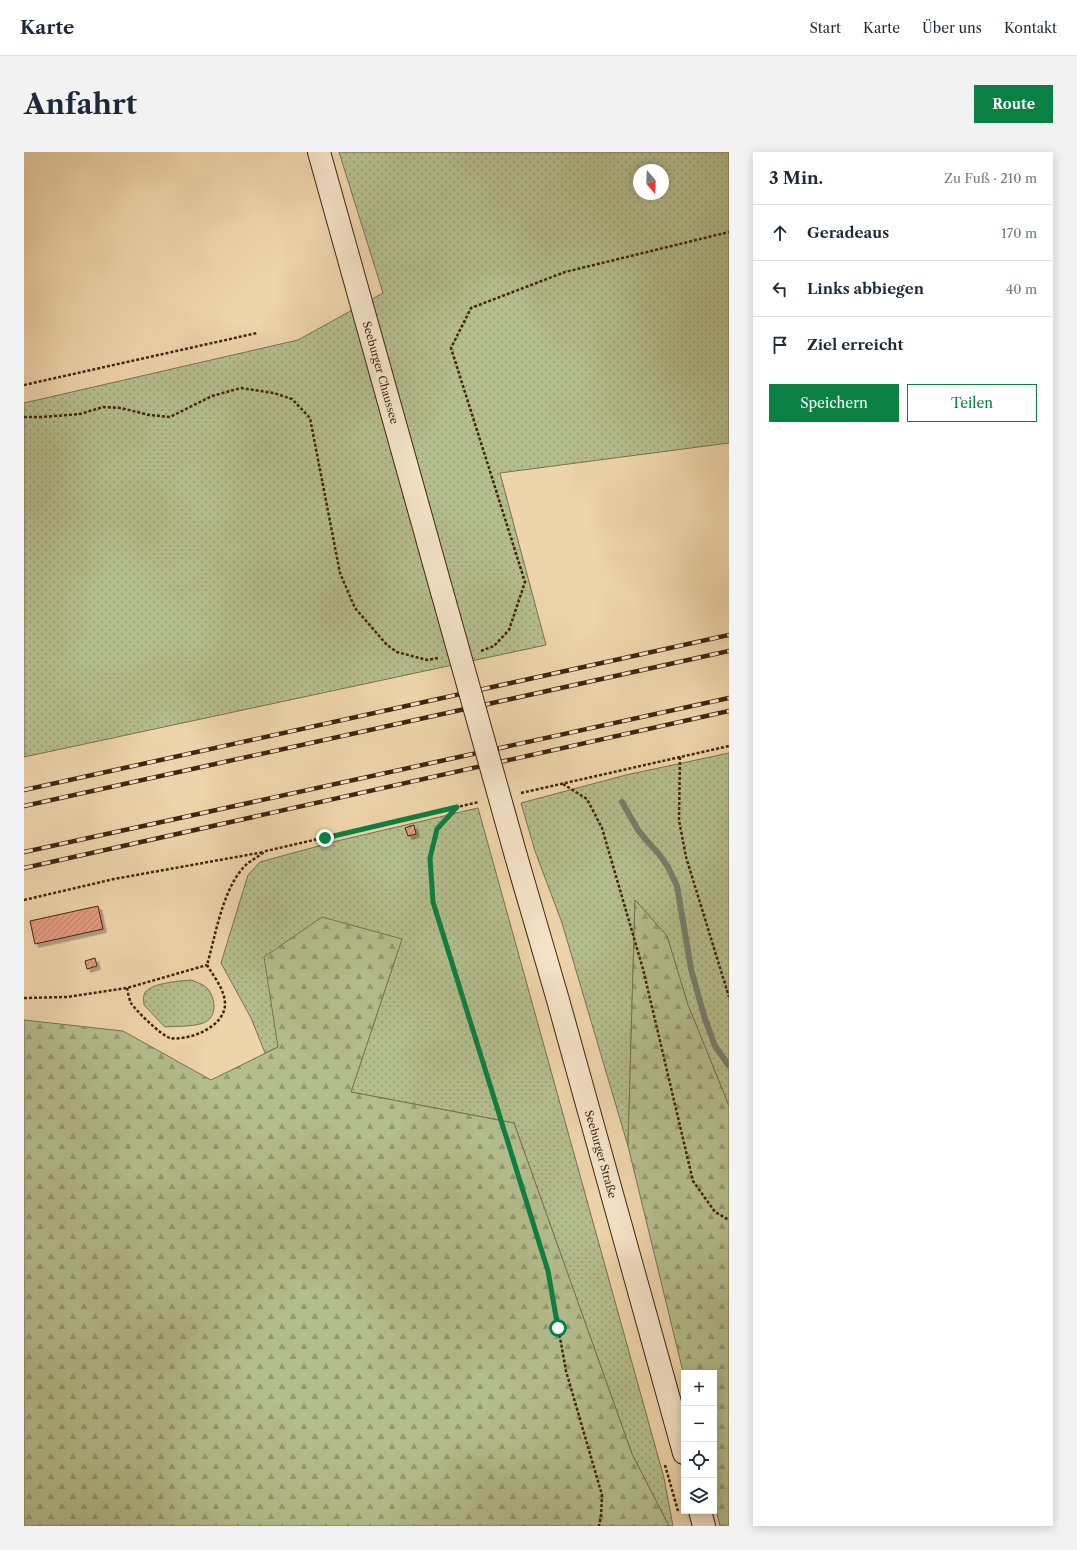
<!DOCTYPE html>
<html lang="de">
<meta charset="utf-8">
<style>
:root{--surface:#fff;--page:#f2f2f3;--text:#1f2937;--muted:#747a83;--line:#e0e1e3;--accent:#0b8043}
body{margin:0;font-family:"Libre Caslon Text",serif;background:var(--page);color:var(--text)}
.controls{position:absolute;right:12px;bottom:12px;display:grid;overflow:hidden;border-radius:0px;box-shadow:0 2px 10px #0003}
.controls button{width:36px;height:36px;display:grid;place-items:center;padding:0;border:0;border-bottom:1px solid var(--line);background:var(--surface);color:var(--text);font:20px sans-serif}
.compass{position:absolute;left:609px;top:12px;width:36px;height:36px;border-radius:50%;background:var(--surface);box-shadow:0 2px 10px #0003;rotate:161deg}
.stop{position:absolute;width:12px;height:12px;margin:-9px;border:3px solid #0b8043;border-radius:50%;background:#fff}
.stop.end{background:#0b8043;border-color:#fff;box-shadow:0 1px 4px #0008}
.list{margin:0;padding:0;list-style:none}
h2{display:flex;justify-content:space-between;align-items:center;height:52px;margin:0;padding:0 16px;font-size:17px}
h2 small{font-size:13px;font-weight:400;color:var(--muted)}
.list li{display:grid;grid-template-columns:26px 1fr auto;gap:12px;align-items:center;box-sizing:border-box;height:56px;padding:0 16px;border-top:1px solid var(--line)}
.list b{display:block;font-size:15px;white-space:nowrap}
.list em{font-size:13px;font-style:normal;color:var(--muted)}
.actions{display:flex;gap:8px;padding:12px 16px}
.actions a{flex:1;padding:9px 0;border:1px solid var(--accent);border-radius:0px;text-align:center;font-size:14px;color:var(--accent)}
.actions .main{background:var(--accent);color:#fff}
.icon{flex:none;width:22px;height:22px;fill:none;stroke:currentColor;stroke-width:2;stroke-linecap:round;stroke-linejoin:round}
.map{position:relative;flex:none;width:705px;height:1374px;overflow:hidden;border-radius:0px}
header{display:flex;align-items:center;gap:24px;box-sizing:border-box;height:56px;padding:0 20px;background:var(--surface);border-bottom:1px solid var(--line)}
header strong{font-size:19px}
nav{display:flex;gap:22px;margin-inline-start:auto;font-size:14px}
.intro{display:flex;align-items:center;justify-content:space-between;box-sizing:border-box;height:96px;padding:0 24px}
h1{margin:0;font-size:28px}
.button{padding:10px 18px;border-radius:0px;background:var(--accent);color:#fff;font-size:14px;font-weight:700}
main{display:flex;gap:24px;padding:0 24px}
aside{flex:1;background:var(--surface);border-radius:0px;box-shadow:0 2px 10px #0003}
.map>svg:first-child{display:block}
.grass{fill:url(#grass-dots);stroke:#7b714e;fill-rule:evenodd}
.forest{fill:url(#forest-firs);stroke:#7b714e}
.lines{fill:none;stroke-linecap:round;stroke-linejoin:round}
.stream{stroke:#767d6b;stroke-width:6}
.building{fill:url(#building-hatch);stroke:#42250f;filter:url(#shadow)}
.secondary-casing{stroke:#42250f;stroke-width:24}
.path{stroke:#42250f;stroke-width:2.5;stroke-dasharray:3 2;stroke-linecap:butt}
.secondary{stroke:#f4e3c8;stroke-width:22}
.rail-casing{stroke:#42250f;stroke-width:4.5}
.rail{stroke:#f4e3c8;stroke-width:3;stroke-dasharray:9;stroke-linecap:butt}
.secondary-bridge-casing{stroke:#42250f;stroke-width:24;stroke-linecap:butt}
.secondary-bridge{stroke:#f4e3c8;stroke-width:22}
.route{stroke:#0b8043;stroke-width:5}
.labels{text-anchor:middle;stroke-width:3;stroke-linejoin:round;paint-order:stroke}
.street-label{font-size:11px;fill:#42250f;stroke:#f4e3c8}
</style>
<header>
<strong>Karte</strong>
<nav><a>Start</a><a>Karte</a><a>Über uns</a><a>Kontakt</a></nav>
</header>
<div class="intro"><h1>Anfahrt</h1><a class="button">Route</a></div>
<main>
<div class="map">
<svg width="705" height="1374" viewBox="0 0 705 1374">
<defs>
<pattern id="grass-dots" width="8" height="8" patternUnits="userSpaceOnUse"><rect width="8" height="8" fill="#b4bd8c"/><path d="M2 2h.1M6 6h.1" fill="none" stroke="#949971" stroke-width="1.8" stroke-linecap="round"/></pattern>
<pattern id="forest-firs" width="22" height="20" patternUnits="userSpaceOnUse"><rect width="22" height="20" fill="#b4bd8c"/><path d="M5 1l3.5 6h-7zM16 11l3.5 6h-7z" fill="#949971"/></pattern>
<pattern id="building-hatch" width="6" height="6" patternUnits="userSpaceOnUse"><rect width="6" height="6" fill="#e59c82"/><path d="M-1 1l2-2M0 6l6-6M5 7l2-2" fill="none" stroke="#bb7f69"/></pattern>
<filter id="shadow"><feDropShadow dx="3.5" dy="3.5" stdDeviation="0" flood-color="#0004"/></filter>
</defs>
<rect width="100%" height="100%" fill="#eed4aa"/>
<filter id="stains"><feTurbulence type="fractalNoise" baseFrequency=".005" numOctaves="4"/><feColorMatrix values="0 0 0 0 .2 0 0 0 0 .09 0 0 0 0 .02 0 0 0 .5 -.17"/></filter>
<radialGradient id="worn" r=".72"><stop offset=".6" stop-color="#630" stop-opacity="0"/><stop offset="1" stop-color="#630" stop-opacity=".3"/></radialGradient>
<path class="grass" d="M315,0H705V291L476,321L522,493L0,605V251L274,188L359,141ZM615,18H639V42H615Z
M705,601V954L664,853L643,784L611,748L604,994L538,771L511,699L497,651L602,623Z
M454,656L640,1326L649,1374H645L608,1302L490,971L327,940L378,787L254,895L241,901L227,866L197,811L224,723L236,710L313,689Z
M167,828C172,830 179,832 183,836C192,846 194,866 179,871C168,875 153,874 141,875L120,853C120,850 119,846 120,843C123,831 156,829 167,828Z"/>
<path class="forest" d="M611,748L643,784L664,853L705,954V1374H696L690,1348V1221H660V1224L604,994Z
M298,765L378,787L327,940L490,971L608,1302L645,1374H0V868L99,879L187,928L254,895L240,805Z"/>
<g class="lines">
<path class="stream" d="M598,650L614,678L623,689L635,702L644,715L653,734L667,817L681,867L691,894L705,914"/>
</g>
<path class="building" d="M390,673L392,682L384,684L381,676Z
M74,754L79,777L11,792L6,769Z
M71,806L73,814L63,817L61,809Z"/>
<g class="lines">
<defs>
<g id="secondary">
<path id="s1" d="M295,0L418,440"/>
<path id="s2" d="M492,704L534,848L660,1301"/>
<path d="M676,1359L680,1374"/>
</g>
</defs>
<use href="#secondary" class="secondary-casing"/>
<path class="path" d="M0,233L233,181
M0,265H18L56,262L79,255L97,256L125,263L146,265L188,244L217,236L250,241L268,247L286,266L316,421L331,456L363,493L373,500L403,508L414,506
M457,499L470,494L485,478L501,430L427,196L447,156L541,120L705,80
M656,605L655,668L662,705L705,845
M539,632L563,647L578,676L619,817L669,1029L691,1060L705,1068
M497,641L705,594
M433,655L413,677L406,706L409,750L524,1119L542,1219L578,1343L577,1364L575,1374
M0,748L90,727L240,700
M103,836C104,840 105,847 107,851C111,858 138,884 146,886C165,889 201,875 201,852C201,838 190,825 183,813C192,782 199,733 224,711C230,707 236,703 242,699L455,650
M0,846L43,845L103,836L183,813
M641,1313L654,1359"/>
<use href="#secondary" class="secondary"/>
<defs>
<path id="rail" d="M0,638L705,483
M0,654L705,499
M0,700L705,546
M0,716L705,559"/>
</defs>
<use href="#rail" class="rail-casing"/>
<use href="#rail" class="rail"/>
<defs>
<path id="secondary-bridge" d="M418,440L492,704"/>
</defs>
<use href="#secondary-bridge" class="secondary-bridge-casing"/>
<use href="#secondary-bridge" class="secondary-bridge"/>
</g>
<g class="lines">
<path class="route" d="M301,686L433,655L413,677L406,706L409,750L524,1119L534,1176"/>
</g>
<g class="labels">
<g class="street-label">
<text dy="4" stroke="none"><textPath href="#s1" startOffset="229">Seeburger Chaussee</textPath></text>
<text dy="4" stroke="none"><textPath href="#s2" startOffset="310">Seeburger Straße</textPath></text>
</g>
</g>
<rect width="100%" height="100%" filter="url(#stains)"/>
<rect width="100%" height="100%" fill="url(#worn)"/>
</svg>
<div class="controls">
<button>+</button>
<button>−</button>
<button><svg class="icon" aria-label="locate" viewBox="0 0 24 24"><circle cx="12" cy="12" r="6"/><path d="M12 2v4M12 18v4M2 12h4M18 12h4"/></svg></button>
<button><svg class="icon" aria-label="layers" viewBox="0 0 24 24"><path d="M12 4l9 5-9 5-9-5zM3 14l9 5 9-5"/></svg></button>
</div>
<svg class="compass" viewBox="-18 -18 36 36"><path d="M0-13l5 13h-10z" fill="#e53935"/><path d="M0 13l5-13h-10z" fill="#747a83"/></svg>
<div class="stop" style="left:534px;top:1176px"></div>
<div class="stop end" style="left:301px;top:686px"></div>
</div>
<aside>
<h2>3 Min.<small>Zu Fuß · 210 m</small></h2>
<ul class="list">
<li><svg class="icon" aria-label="ahead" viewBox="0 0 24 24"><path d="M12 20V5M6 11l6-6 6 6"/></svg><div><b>Geradeaus</b></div><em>170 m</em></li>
<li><svg class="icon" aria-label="left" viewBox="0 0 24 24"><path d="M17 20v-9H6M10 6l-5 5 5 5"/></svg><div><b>Links abbiegen</b></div><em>40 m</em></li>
<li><svg class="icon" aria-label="arrive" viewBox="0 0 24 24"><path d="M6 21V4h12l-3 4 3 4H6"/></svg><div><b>Ziel erreicht</b></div></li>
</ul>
<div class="actions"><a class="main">Speichern</a><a>Teilen</a></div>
</aside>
</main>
